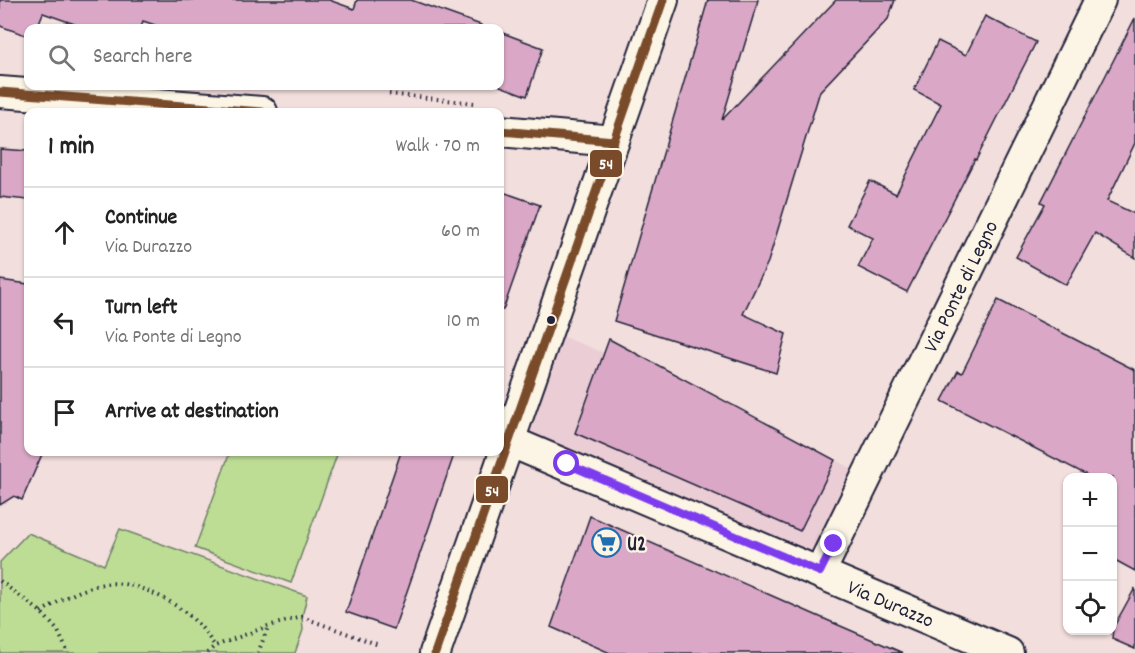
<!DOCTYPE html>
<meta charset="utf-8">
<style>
:root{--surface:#fff;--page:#f6f6f6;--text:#222;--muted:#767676;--line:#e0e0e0}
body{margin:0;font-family:Dekko,sans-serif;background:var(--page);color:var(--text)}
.controls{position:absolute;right:18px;bottom:18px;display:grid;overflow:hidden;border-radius:12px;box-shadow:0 2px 4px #0004}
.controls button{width:54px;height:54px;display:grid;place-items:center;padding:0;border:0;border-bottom:2px solid var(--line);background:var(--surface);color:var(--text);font:30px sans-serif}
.stop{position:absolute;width:18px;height:18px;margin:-14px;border:4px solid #7c3aed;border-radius:50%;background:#fff}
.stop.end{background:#7c3aed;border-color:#fff;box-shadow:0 2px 6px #0008}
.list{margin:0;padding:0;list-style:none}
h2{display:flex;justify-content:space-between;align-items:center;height:78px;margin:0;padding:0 24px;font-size:26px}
h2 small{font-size:20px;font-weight:400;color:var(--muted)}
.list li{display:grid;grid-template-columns:39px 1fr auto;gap:18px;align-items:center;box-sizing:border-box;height:90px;padding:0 24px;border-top:2px solid var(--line)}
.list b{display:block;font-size:22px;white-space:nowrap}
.list p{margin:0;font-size:20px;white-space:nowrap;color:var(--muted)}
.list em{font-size:20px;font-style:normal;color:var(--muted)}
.icon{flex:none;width:33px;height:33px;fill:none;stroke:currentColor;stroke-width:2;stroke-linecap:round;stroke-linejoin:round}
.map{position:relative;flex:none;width:1135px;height:653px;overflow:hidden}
.search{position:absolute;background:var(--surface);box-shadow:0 2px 4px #0004;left:24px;top:24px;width:480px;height:66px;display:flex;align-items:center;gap:15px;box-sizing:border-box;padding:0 21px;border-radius:12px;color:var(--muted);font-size:22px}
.panel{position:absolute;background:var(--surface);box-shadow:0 2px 4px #0004;left:24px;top:108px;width:480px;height:348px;border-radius:12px}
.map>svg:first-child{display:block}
.built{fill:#ebced5}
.green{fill:#bddd95;stroke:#708068;stroke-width:1.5}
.building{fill:#daa8c6;stroke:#22223b;stroke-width:1.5}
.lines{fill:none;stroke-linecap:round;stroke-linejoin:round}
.minor-casing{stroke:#22223b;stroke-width:34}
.path{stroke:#22223b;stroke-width:4;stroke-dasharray:1.5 4.5;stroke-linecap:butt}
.minor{stroke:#fcf5e5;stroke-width:30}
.bus-1-casing{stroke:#fcf5e5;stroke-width:14}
.bus-1{stroke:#7a4b2a;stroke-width:9}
.route{stroke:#7c3aed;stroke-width:8}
.bus-dot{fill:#22223b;stroke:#fcf5e5;stroke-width:2}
.labels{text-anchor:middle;stroke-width:4.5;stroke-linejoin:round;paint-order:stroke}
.street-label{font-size:21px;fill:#22223b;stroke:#fcf5e5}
.poi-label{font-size:21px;font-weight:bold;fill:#22223b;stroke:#fcf5e5;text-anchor:start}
.line-badge{stroke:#fcf5e5;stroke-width:2}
.badge-label{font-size:16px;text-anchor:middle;font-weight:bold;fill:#fff}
</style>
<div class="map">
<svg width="1135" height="653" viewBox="0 0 1135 653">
<rect width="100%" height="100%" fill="#f2dedc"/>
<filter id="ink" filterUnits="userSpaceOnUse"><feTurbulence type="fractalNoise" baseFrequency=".0167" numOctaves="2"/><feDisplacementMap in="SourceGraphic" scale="12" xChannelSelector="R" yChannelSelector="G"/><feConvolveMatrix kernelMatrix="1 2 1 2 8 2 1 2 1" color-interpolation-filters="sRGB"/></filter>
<g filter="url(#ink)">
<path class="built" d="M561,336L727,401L863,475L817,567L526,444Z"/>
<path class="green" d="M230,452H338L291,583L195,548Z
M120,529L307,596L302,617L303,630L295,653H0V562L28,533L104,565Z"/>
<path class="building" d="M0,0H329L354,9L357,0H411L481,25L480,28H164L143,21L141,28H86L43,13L37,28H28V36L0,26Z
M708,0H758L722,120L836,0H895L888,19L820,91L768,262L743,314L786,334L776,373L614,321Z
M985,16L1036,42L976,160L975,159L907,292L858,267L873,238L847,225L870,181L896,194L941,104L914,90L938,41L966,55Z
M1135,18V143L1107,201L1135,214V258L1095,233L1066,285L1016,257L1045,204L1041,202Z
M500,32L543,48L527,96L500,86Z
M0,149L28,151V200L0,197Z
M500,191L540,205L503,310H500Z
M0,280L28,284V452H43L22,500L14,496L0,505Z
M998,300L1135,370V571L1113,559V477H1086L1087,475L942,401L958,371L962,373Z
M609,339L835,460L800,531L575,433Z
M401,452H455L394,629L346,612Z
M590,516L836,624L903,653H610L551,627Z
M1135,588V649L1112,639L1113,628Z"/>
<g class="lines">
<defs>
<path id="minor" d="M0,92L262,112
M500,131L614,141
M509,441L1008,653
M820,572L1100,0
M435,653L663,0"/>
</defs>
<use href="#minor" class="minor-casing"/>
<path class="path" d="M389,94L475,103
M0,581L41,612L58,631L68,653
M41,612C61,600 81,588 104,584C133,579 175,601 195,621C203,628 209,638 215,646
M836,624L837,620
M207,653L215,646L268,626L302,617L379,645
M258,653L268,627"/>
<use href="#minor" class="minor"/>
<defs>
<path id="bus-1" d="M0,92L262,112
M500,131L614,141
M435,653L663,0"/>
</defs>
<use href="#bus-1" class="bus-1-casing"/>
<use href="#bus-1" class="bus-1"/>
</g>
</g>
<g class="lines" filter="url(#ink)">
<path class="route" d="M567,464L820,572L834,544"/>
</g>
<defs>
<symbol id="supermarket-ring" viewBox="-11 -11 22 22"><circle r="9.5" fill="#fcf5e5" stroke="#1f6fb2" stroke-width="1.5"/><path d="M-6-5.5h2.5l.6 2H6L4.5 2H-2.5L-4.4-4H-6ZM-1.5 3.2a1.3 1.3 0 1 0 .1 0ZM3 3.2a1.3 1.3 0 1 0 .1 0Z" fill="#1f6fb2"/></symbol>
</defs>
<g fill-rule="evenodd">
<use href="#supermarket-ring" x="590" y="526" width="33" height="33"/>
</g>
<circle class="bus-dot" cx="551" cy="320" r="5"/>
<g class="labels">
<g class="street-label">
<text transform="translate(960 286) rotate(-64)" y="7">Via Ponte di Legno</text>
<text transform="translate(891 603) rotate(23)" y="7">Via Durazzo</text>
</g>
<g class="poi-label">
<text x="627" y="550">U2</text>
</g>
</g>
<g class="line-badge">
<rect x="589" y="149" width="34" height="29" rx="6" fill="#7a4b2a"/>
<rect x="475" y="475" width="34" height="29" rx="6" fill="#7a4b2a"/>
</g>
<g class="badge-label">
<text x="606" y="169">54</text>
<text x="492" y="496">54</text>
</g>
</svg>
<div class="controls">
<button>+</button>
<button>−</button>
<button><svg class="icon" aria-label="locate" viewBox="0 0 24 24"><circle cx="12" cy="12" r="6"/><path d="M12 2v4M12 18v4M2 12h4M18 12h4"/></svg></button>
</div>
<div class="stop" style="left:567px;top:464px"></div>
<div class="stop end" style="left:834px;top:544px"></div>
<div class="search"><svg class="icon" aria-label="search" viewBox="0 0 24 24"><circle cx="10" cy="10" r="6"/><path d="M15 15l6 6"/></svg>Search here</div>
<section class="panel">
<h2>1 min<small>Walk · 70 m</small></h2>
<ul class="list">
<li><svg class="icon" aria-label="ahead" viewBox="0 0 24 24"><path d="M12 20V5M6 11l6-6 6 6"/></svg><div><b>Continue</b><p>Via Durazzo</p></div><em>60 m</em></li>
<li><svg class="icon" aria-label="left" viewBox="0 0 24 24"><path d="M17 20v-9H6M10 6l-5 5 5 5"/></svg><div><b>Turn left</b><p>Via Ponte di Legno</p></div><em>10 m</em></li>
<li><svg class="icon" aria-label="arrive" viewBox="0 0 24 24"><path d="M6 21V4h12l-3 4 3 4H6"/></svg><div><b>Arrive at destination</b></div></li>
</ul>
</section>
</div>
